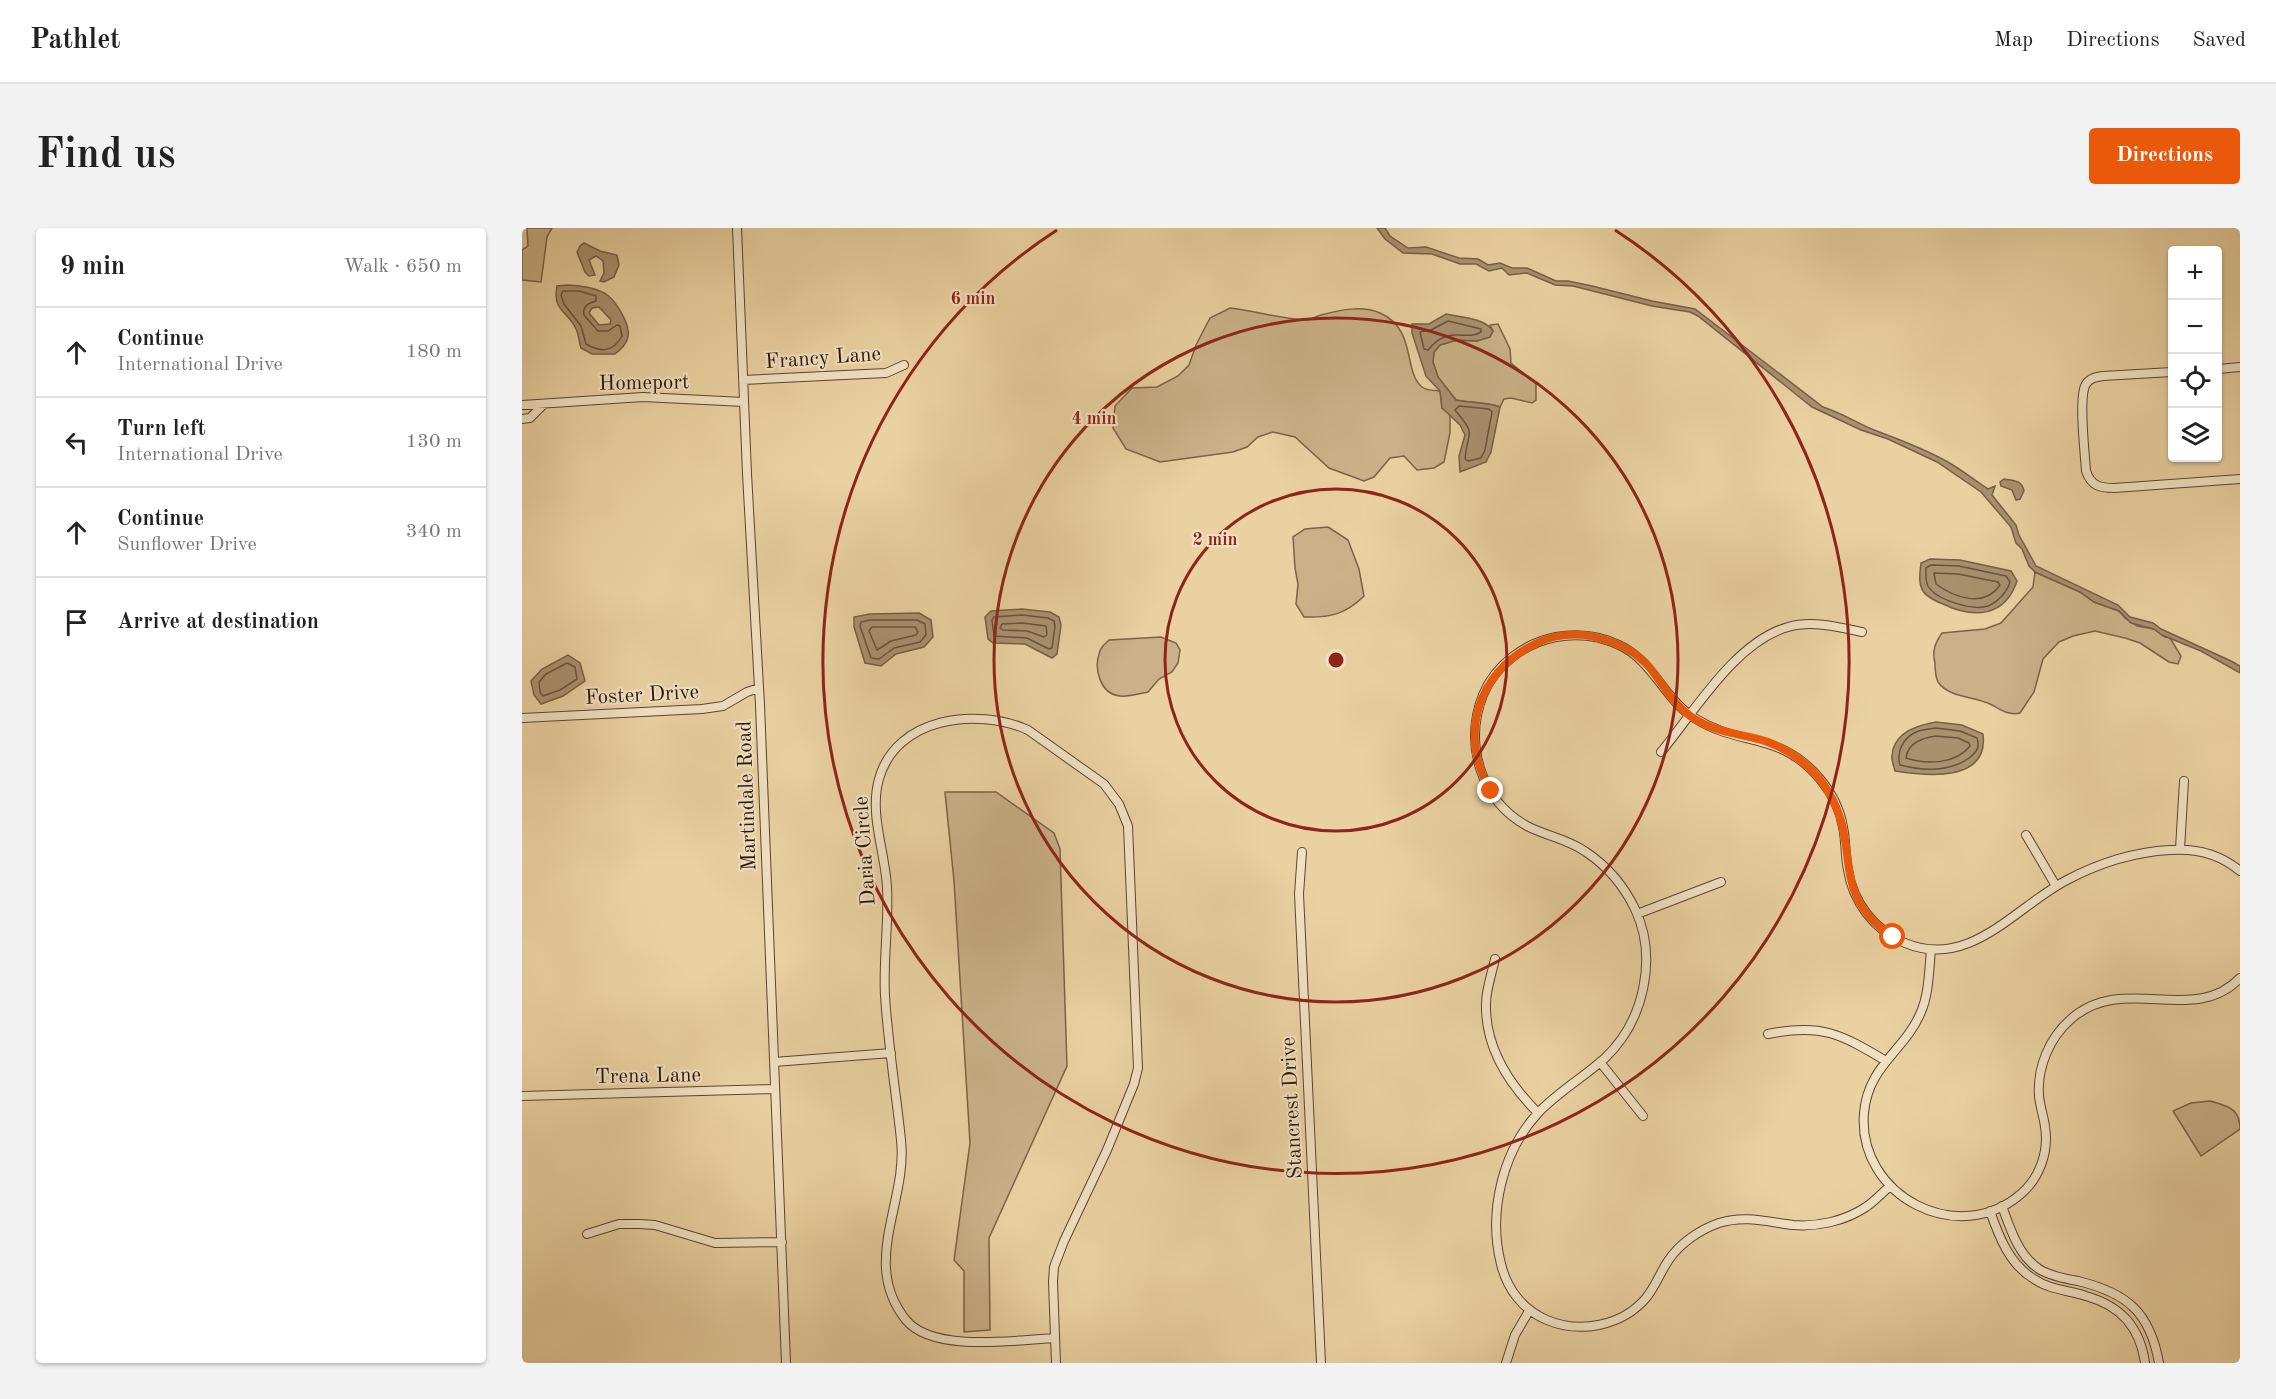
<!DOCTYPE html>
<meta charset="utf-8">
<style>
:root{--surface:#fff;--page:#f2f2f2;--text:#222;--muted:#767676;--line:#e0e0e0;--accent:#ea580c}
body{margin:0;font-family:"Old Standard TT",serif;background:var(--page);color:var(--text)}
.controls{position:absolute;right:18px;top:18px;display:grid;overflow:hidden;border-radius:6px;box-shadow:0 2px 4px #0004}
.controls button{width:54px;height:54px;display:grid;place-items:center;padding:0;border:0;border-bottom:2px solid var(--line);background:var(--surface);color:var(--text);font:30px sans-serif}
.stop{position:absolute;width:18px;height:18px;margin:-14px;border:4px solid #ea580c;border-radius:50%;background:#fff}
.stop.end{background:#ea580c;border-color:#fff;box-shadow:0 2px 6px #0008}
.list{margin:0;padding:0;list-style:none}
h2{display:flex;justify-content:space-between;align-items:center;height:78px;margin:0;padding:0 24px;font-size:26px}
h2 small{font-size:20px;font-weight:400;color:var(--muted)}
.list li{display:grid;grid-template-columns:39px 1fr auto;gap:18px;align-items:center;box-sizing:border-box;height:90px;padding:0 24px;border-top:2px solid var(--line)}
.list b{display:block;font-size:22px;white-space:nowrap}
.list p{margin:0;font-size:20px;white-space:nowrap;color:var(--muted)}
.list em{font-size:20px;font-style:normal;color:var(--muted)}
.icon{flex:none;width:33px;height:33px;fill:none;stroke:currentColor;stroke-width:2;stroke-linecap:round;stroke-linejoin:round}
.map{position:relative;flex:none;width:1718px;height:1135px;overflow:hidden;border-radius:6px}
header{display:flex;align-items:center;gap:36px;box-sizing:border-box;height:84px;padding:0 30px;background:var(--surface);border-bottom:2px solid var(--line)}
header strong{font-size:28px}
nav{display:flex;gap:33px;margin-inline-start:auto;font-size:21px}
.intro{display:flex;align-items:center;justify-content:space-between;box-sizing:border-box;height:144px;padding:0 36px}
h1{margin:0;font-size:42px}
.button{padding:15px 27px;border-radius:6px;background:var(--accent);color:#fff;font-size:21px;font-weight:700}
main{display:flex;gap:36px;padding:0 36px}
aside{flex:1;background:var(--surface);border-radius:6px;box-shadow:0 2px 4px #0004}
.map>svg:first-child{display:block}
.green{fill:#cab187;stroke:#7b6248;stroke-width:1.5}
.water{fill:#a9916e;stroke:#775f46;stroke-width:1.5;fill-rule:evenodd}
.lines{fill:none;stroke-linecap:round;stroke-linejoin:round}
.shore{stroke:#6a523c;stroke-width:1.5}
.minor-casing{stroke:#5c4330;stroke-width:10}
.minor{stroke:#f1e1c2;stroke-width:8}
.route{stroke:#ea580c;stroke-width:8}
.ring{fill:none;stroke:#8f2418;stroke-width:3}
.labels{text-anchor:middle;stroke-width:4.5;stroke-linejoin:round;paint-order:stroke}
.street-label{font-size:21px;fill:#2c140a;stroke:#f1e1c2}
.centre{fill:#8f2418;stroke:#f1e1c2;stroke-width:3}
.ring-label{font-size:18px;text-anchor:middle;font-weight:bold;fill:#8f2418;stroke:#f1e1c2;stroke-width:4.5;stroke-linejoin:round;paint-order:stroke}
</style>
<header>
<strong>Pathlet</strong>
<nav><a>Map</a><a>Directions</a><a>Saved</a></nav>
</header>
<div class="intro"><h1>Find us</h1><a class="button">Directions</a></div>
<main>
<aside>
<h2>9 min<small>Walk · 650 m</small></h2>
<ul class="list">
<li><svg class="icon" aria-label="ahead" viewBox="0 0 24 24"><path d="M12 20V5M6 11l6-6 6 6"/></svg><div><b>Continue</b><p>International Drive</p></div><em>180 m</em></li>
<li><svg class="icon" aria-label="left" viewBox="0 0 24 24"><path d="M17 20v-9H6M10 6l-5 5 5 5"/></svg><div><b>Turn left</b><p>International Drive</p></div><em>130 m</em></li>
<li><svg class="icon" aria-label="ahead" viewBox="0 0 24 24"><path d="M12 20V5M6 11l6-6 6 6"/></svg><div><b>Continue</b><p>Sunflower Drive</p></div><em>340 m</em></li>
<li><svg class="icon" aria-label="arrive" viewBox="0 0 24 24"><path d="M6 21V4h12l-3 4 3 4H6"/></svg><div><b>Arrive at destination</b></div></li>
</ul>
</aside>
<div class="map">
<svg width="1718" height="1135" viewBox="0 0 1718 1135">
<rect width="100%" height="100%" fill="#ead1a1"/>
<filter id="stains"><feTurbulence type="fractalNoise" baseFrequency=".00333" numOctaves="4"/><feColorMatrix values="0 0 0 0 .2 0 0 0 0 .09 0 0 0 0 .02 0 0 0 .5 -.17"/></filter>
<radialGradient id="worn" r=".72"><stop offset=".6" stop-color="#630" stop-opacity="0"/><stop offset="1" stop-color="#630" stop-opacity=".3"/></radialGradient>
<path class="green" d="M5,0H30L25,9L19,54L0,52V22L6,18Z
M708,80C732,83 757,90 781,92C787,93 793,89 799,87C817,82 840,77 858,85C895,101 881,144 900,159C905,163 912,162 918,163L920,180L928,186V205L922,234L912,240L895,242L882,228L868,230L852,249L842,253L807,240L773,209L751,204L736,209L725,219L711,224L638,234L604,221L591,200L593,178L610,160L635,159L656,148L667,137L674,117L688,90Z
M976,96L988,121L989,135L1014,156V172L1010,175L989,170L982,171L978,179C964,174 949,175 934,172L916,149L911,134L912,124L918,117L935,112L955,113L968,109L971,103L968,97Z
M806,299L826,312L837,341L842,368C824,386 808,390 782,389L774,376L776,356L773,340L771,309L783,301Z
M1513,344L1558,364L1572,374L1597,383L1603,390L1615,398L1632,401L1643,409L1648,410L1659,428L1656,436L1647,434L1618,415L1603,410L1573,403L1551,408L1537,414L1521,431L1512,464L1498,485C1486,488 1478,481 1468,476C1452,468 1427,470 1416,454C1414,450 1413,440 1413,435C1410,423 1413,415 1420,405L1463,401L1479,395L1511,359Z
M639,409L654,415L658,422L656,435L650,444L637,451L626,464C617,466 607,469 598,468C578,466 571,440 578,423C579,419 584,415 587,412Z
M423,564H474L532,605L538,621L545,838L467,1010L468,1102L442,1104V1043L432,1032L448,915L432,653Z
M1688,873C1705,878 1718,880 1718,901L1679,928L1651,883L1669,875Z"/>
<path class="water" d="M855,0H863L868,8L886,20L904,19L937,30L956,31L966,37L978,35L990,40H1005L1034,53H1046L1070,58L1130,73L1173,81L1301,179C1320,185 1335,195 1352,202C1376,211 1401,220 1424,233C1439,241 1452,252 1466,261L1473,258L1470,267L1494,297L1497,307L1514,338L1596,377L1608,389L1631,395L1639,401L1709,433L1718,438V445L1679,423L1640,407L1632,401L1609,395L1597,383L1572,374L1558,364L1513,344L1507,338L1500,321L1494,315L1489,299L1459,264L1415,234L1366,211L1339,202L1290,179L1176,88L1168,84L1130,78L1051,58L1033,57L1005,45L987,47L980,40L967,43L954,36H938L910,26L881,25L863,11Z
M62,15L78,23L95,27L97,37L92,49L82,54L78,53L82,45L81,33L74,28L67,32L73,47L67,48L63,44L55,24L58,18Z
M46,57C59,58 72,59 84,66C94,73 111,99 105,112C103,118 98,122 93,126H70L59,120C57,114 57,107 54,101C46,83 30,83 35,58ZM77,79L89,92L88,96L77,97L67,85L70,80Z
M924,86C938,89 963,90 971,103L968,109L955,113L935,112L918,117L912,124L911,134L916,149L934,172C949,175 964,174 978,179L969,224L964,234L938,244L937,228L943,207L938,197L920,180L918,163L904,148L890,105V96H907Z
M1482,251C1492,253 1500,252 1502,263L1498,271L1494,272L1490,262L1479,258L1478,254Z
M1408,331L1438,332L1489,343L1495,353C1483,389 1452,391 1421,376C1415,374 1405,369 1401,363C1396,355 1398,344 1399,335Z
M500,381L528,384L537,389L539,397L535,426L530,430L503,416L471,415L466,411L463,389L469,383Z
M397,385L409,392L411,409L402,419L374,426L359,438L343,435L332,399V389L348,386Z
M46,427L58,435L63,453L41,468L19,476L12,467L9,453L20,441Z
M1414,494L1440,497L1461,506C1467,555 1404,548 1373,543C1372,538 1369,532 1370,528C1371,504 1396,497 1414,494Z"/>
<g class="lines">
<path class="shore" d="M41,63H57L74,68V73C67,75 60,78 62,87L76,103H86L95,97L98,98L100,108C91,124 80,125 64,116L59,98L42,76L39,67Z
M926,93L959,101V104C943,114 927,96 906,122L902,121L898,104L909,102Z
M937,178L967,181L970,184L963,222L959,230L946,233L943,231C945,202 956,209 933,182Z
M1409,337L1437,338L1484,348L1488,354C1485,364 1476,374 1466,378C1451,383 1414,372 1406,358C1403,352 1404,346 1404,340Z
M1412,345L1436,346L1476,354L1478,357C1462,380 1433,370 1414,356Z
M500,387L526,390L532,393L533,398L530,420L527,421L505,410L472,408L470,392L472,389Z
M348,392H395L403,396L404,407L398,414L372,420L357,431L349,430L338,398L339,394Z
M500,395L524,398L525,407L522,409L505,403L481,402L478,400L480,396Z
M350,399H393L396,404L394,407L369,413L355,422L347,403Z
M45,435L53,439L55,451L38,462L21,468L18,464L17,454L24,446Z
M1414,500L1438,503L1455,510C1458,519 1455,524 1447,530C1428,544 1401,543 1378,537C1374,524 1381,510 1394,504C1400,501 1408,501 1414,500Z
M1414,508L1436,510L1447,515L1448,518C1434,536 1405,537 1384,530C1386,514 1401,510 1414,508Z"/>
<defs>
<path id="minor" d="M215,0L225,246L238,477L264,1135
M1696,141L1718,139
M1650,144L1581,148C1574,149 1568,150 1564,156C1556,168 1563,226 1564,243C1569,258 1578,260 1592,260L1718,251
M221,152L364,145L382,137
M0,177L121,169L222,174
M0,191L8,190L22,176
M0,490L180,481L201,478L225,464L237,460
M1139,524C1173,483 1213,414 1266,399C1290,392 1317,399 1340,404
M1504,607L1534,658
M1658,621L1662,553
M780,624L777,666L799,1135
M1115,686L1199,654
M1409,722C1407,742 1407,766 1399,784C1383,823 1346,837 1342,885C1335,968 1437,1021 1500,965C1518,949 1527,923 1523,899C1522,889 1518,879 1517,868C1515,840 1527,810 1549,791C1602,744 1671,799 1718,750
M973,731C970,745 964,761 964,776C963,819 987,856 1016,885
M1246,806C1299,795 1319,806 1364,833
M252,834L369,825
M1078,834L1121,888
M0,868L252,861
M1368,958C1360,965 1352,974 1344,979C1323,993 1296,999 1271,997C1245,994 1224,987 1197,995C1177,1002 1157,1016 1146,1033C1138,1045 1133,1059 1124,1070C1100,1098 1058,1106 1025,1092C1001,1082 985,1061 979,1036C966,985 980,924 1016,885C1036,864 1062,849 1083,830C1122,793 1136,730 1113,681C1102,658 1085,638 1064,624C1046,611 1024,608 1005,598C958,572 942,515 961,467C973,437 1003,415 1034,409C1056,405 1078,408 1097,417C1132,433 1142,472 1174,491C1219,519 1258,503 1298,551C1309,564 1318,582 1321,599C1324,613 1323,628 1326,642C1331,674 1352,702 1383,715C1448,742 1493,679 1545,652C1577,635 1612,624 1648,622C1675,620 1698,626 1718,643
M1480,978C1488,1000 1496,1027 1517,1041C1528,1048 1544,1051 1556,1053C1605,1065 1628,1084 1637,1135
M1468,983C1477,1009 1488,1037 1512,1051C1528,1062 1546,1062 1564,1068C1599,1078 1618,1099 1623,1135
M65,1006L97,996H117L133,997L193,1015L260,1014
M533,1110C493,1112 411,1125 384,1092C338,1035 386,974 379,912C374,864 366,816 363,768C361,731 367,695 365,659C363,623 347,586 357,551C374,489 455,479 506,502L582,556L597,576L606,598L616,840L612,856L585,922L542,1013L532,1039L531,1054L534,1135
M984,1135L993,1107L1007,1083"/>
</defs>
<use href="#minor" class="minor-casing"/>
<use href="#minor" class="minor"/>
</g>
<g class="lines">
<path class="route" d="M969,563C936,509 955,445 1011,417C1029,407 1053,404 1073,409C1094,414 1114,423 1128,440C1141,456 1150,475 1168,488C1188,502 1210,505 1232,510C1263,517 1292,538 1307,565C1340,620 1306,665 1371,709"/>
</g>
<g class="ring">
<circle cx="814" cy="432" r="171"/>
<circle cx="814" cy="432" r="342"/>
<path d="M1093 2A513 513 0 1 1 535 2"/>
</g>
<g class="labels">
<g class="street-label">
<text transform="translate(301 129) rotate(-4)" y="7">Francy Lane</text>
<text transform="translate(122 154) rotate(-1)" y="7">Homeport</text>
<text transform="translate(120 466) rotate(-3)" y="7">Foster Drive</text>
<text transform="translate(224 568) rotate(-92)" y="7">Martindale Road</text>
<text transform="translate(342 623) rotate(-94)" y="7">Daria Circle</text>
<text transform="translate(126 847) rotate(-1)" y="7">Trena Lane</text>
<text transform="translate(769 880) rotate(-93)" y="7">Stancrest Drive</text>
</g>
</g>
<circle cx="814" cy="432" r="9" class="centre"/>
<g class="ring-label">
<text x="451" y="76">6 min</text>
<text x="572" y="196">4 min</text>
<text x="693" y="317">2 min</text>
</g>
<rect width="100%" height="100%" filter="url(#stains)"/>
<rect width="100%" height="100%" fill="url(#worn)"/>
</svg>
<div class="controls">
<button>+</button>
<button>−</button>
<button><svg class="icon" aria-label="locate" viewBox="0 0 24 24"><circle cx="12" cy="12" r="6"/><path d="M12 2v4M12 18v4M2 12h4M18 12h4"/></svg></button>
<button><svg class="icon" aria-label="layers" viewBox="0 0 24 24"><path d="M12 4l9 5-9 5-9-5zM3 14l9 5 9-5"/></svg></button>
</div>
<div class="stop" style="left:1371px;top:709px"></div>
<div class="stop end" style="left:969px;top:563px"></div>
</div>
</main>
